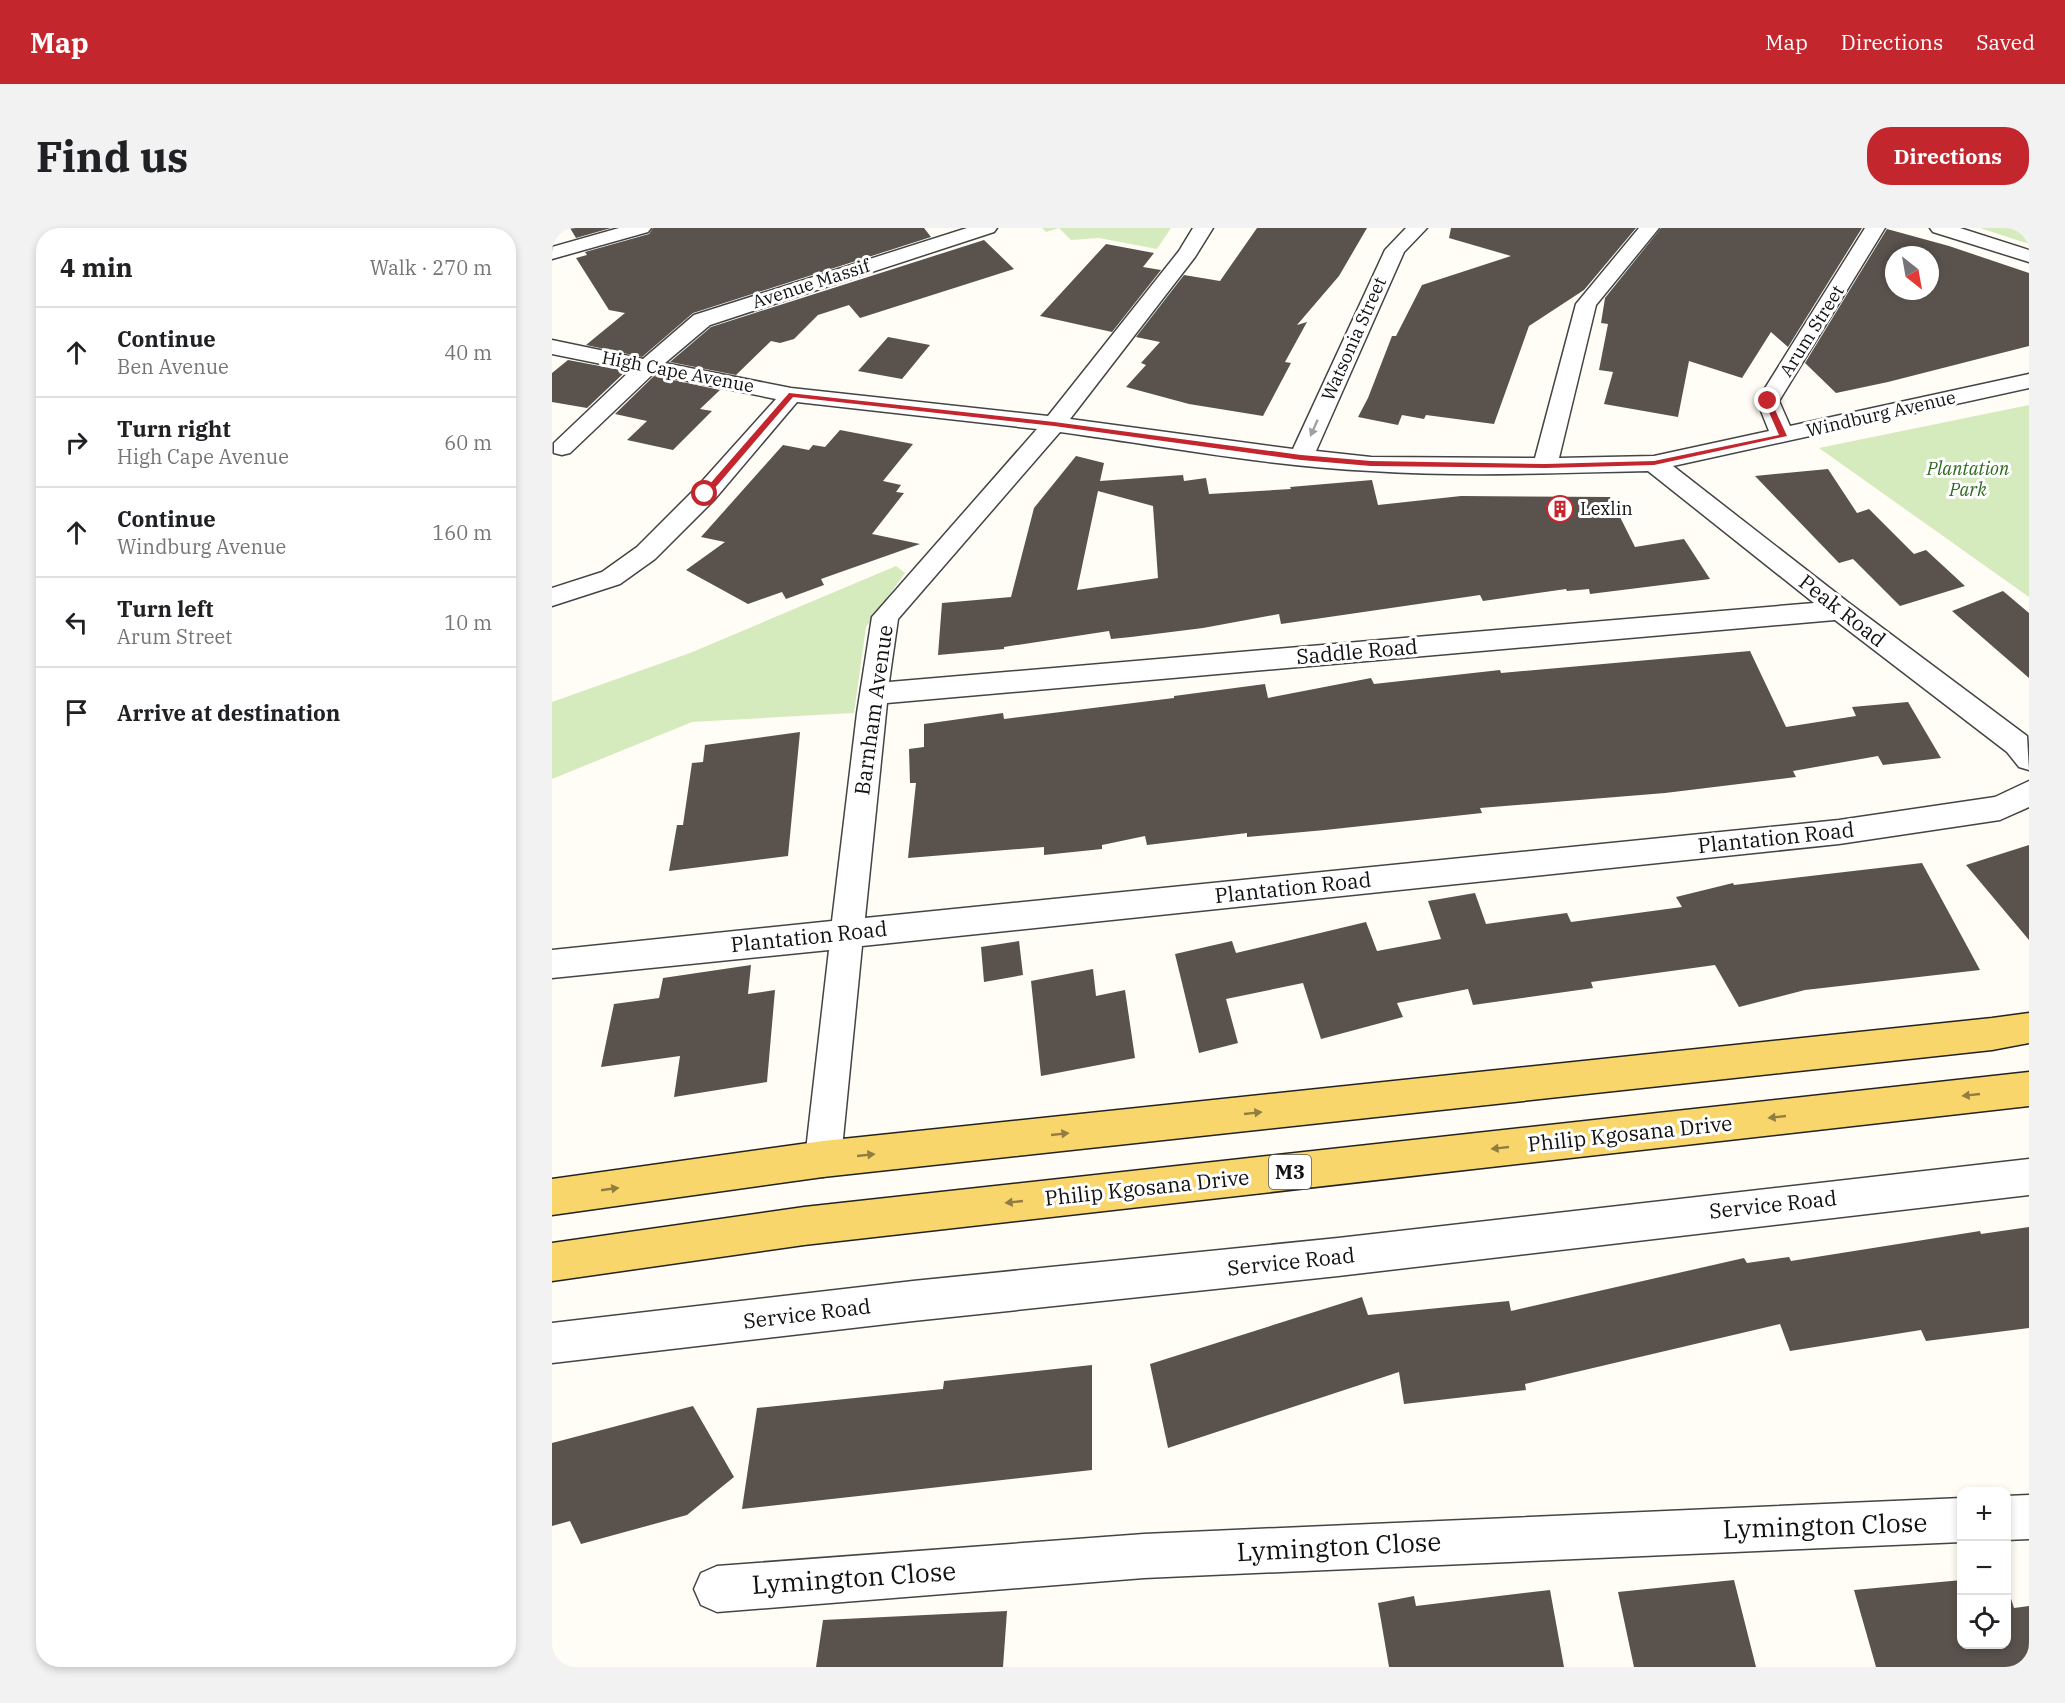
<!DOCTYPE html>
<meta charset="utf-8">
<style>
:root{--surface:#fff;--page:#f2f2f2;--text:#202124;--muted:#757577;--line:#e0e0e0;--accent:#c4262e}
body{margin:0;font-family:"IBM Plex Serif",serif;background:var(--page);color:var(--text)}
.controls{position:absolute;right:18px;bottom:18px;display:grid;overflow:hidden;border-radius:12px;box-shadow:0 3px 9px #0003}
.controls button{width:54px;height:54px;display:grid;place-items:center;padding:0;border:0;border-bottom:2px solid var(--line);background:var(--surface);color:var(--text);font:30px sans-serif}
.compass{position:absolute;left:1333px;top:18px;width:54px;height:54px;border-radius:50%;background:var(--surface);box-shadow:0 3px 9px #0003;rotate:149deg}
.stop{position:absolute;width:18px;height:18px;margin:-14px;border:4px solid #c4262e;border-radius:50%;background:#fff}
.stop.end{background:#c4262e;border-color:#fff;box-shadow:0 2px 6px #0008}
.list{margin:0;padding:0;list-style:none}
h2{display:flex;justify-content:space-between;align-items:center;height:78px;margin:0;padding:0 24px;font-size:26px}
h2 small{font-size:20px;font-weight:400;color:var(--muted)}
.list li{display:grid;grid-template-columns:39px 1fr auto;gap:18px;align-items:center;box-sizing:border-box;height:90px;padding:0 24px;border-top:2px solid var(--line)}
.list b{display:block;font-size:22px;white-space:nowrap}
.list p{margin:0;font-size:20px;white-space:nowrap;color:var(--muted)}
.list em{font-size:20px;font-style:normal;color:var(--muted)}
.icon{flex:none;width:33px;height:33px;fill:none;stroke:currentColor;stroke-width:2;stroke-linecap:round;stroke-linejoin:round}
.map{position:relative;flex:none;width:1477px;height:1439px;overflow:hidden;border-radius:24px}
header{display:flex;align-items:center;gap:36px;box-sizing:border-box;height:84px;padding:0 30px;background:var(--accent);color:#fff}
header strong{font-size:28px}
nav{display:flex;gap:33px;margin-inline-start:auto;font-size:21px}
.intro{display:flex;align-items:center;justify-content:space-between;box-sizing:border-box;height:144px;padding:0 36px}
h1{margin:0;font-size:42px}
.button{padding:15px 27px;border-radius:24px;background:var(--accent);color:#fff;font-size:21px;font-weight:700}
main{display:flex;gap:36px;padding:0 36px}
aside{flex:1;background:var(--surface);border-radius:24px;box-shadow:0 3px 9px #0003}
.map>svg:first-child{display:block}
.green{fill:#d5ebbd}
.building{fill:#5a524d;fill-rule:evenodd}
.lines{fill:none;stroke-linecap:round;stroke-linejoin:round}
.minor-casing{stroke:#444;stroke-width:3}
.major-casing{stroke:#222;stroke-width:3}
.minor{fill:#fff;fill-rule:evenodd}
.major{fill:#f9d66b;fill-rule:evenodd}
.oneway{fill:#a0a0a0}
.oneway2{fill:#917d42}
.route{fill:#c4262e}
.labels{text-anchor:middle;stroke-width:6;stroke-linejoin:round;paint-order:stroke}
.far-street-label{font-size:18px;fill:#111;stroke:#fff}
.far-park-label{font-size:18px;font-style:italic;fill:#2f6b1f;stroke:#fff}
.far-poi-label{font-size:18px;fill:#111;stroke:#fff;text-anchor:start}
.shield{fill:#fff;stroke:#585858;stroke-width:1.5}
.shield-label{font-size:20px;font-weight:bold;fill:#111}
.street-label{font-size:21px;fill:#111;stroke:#fff}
.near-street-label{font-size:26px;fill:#111;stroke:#fff}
</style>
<header>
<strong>Map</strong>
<nav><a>Map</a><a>Directions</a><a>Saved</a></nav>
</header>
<div class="intro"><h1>Find us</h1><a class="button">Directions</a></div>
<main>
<aside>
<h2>4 min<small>Walk · 270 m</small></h2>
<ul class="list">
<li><svg class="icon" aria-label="ahead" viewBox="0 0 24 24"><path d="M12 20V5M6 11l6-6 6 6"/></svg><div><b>Continue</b><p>Ben Avenue</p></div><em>40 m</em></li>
<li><svg class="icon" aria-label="right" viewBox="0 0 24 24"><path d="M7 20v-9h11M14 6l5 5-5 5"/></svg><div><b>Turn right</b><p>High Cape Avenue</p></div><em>60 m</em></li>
<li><svg class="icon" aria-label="ahead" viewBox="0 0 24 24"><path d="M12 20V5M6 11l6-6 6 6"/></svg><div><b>Continue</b><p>Windburg Avenue</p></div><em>160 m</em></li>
<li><svg class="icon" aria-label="left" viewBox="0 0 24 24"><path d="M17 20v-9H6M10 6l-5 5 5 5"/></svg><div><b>Turn left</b><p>Arum Street</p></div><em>10 m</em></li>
<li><svg class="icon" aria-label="arrive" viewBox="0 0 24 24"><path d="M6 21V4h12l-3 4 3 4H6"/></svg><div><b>Arrive at destination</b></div></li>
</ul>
</aside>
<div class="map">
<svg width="1477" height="1439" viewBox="0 0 1477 1439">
<rect width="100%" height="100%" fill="#fffdf5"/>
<path class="green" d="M490,0H619L605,21L547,10L519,12L507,0L494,4Z
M1428,0H1477V16Z
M1477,177V369L1267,220Z
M344,338L353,345L314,399L302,485L140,494L0,551V474L138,425Z"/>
<path class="building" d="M18,0H59L24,10Z
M101,0H372L379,9L141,85L90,129L34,117L73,85L57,82L24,30L35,27L33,24L97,6Z
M705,0H815L787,48L745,97L755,94L733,134L739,135L711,188L637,176L574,159L594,137L589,135L608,114L584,109L632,47L668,53Z
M899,0H1084L1032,62L977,98L942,196L874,187L872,191L850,187L846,197L806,189L816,170L840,108H844L870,57L959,28L897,10Z
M1109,0H1310L1236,119L1219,104L1190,150L1137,133L1126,189L1052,176L1061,144L1047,142L1056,96L1049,95L1053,70Z
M1335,1L1397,18L1477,45V118L1336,154L1284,165L1253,135ZM1342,27H1378V63H1342Z
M432,12L462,41L308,90L297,77L266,87L242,111L228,115L219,113L184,147L118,134L159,99Z
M554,16L602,25L591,39L609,42L560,104L488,88Z
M336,109L378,117L350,151L306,143Z
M16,132L74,143L35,180L0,174V145Z
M102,148L168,162L148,181L160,183L121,222L75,212L95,193L63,186Z
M288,202L361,216L331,253L349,257L344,264L352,265L320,306L368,316L269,351L272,357L234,371L230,364L196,376L134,342L173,314L149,309L231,217L257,222L261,217L273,219Z
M524,228L552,235L548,253L631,247L632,253L654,250L657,266L739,261L738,259L820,252L826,277L909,268L1058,269L1083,319L1132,311L1158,351L1038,366L1037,361L1015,363L1014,361L931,373L928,367L729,396L727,386L651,400L579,409L559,411L557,403L452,419V421L386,427L390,375L459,369L482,280ZM546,263L601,278L606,350L525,362Z
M1276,241L1305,285L1317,281L1362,326L1374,322L1413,358L1348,378L1301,331L1287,335L1203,248Z
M1451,363L1477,385V450L1400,383Z
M1198,423L1234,499L1304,488L1300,479L1356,474L1389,530L1331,537L1326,528L1241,543L1244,549L1113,565L928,580L930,585L773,602L695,609V605L595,617L593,608L550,617V621L492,627V619L356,630L364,555H358L357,521L372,519V496L451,485L452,491L622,470V468L713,456L716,470L819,450L822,456L948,442L949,445Z
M248,504L236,628L117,643L125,597H131L140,535L151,534L153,517Z
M1477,617V712L1414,637Z
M1370,635L1428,742L1253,762L1187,779L1163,737L1039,754L1041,760L921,777L916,761L845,775L851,789L769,811L751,755L674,771L686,815L647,825L623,726L680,713L684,725L814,694L825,723L889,711L876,673L923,665L934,696L1015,685L1019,694L1130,679L1124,669L1181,655L1182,657Z
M467,713L471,747L432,754L429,719Z
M199,737L196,766L223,762L215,854L122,869L128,828L49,839L62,776L107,770L111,750Z
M541,741L544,768L573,762L583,830L489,848L479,753Z
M1477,999V1100L1374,1113L1369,1102L1238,1123L1228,1096L973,1156L974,1162L852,1176L847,1144L616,1220L598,1136L810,1069L816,1087L957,1073L959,1083L1192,1030L1195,1035L1237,1029L1239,1033L1428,1003L1429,1006Z
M540,1137V1242L190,1281L205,1180L391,1161L392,1153Z
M141,1178L182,1249L135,1287L29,1316L18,1293L0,1298V1215Z
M1182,1352L1204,1439H1082L1066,1364Z
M1410,1352V1416H1455V1358L1462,1380L1477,1378V1439H1324L1302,1362Z
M998,1362L1012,1439H837L826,1375L862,1368L864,1378Z
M455,1383L451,1439H264L271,1392Z"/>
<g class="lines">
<defs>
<path id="minor" d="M67,0H99L96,4L0,31V19Z
M415,0H445L442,4L158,97L113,135L239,160L496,188L627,23L641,0H661L643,29L518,191L741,221L833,22L854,0H875L852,24L764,223L819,229L983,230L1024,76L1087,0H1107L1044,77L1007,230L1102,228L1217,203L1205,173L1313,0H1333L1227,173L1238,198L1477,146V160L1121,238L1297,375L1475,508L1477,542L1467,539L1455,524L1283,392L335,475L313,690L1287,592L1443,569L1477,553V579L1448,592L1287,616L310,718L289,931L284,944L271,949L258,944L253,931L277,722L0,750V722L280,693L305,485L320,389L485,201L245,174L162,272L103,331L68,356L0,378V360L50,344L85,319L144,260L224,171L101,146L18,225L10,227L2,225V215L79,142L0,126V112L91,131L142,87ZM508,204C611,218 715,238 819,243C911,249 1004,245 1096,243L1262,375L337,454L346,391Z
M1378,0H1408L1477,22V34L1381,4Z
M1477,931V967L786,1048L361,1093L0,1135V1095L361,1053L786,1010Z
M1477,1267V1311L1454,1312V1268Z
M1410,1270V1314L592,1350L165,1384L149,1377L142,1361L149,1345L165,1338L592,1306Z"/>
<path id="major" d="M1477,785V815L1440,822L271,949L0,987V951L271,913L1440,790Z
M1477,844V878L252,1017L0,1053V1015L252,979Z"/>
</defs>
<use href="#minor" class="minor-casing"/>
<use href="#major" class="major-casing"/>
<use href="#minor" class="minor"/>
<use href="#major" class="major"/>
</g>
<defs><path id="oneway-solid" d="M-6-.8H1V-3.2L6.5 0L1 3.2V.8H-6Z" transform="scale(1.5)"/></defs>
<use class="oneway" href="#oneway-solid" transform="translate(762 200) rotate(114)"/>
<g class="oneway2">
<use href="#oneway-solid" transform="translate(1419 867) rotate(174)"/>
<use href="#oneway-solid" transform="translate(701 885) rotate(-6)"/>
<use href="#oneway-solid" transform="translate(1225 889) rotate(174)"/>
<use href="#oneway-solid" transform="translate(508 906) rotate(-6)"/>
<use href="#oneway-solid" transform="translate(948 920) rotate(174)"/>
<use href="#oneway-solid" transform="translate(314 927) rotate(-6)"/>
<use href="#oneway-solid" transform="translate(58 961) rotate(-8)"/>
<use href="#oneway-solid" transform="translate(462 974) rotate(174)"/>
</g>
<path class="route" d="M237,165L502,194L749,227L819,233L993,236L1102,233L1227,207L1212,173L1216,171L1219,173L1235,208L1102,237L993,240L819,238L749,232L502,198L241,169L156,268H150V265Z"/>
<defs>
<symbol id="building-ring" viewBox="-11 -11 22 22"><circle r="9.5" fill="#fff" stroke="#c4262e" stroke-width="1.5"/><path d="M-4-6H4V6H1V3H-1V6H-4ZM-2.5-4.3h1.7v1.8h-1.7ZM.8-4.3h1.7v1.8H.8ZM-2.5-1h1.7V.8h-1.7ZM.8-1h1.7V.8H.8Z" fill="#c4262e"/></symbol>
</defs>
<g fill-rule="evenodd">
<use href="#building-ring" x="993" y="266" width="30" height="30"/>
</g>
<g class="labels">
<g class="far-street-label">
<text transform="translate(259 56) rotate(-18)" y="6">Avenue Massif</text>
<text transform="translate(1260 103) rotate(-58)" y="6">Arum Street</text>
<text transform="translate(802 111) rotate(-66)" y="6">Watsonia Street</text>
<text transform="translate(126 144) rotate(11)" y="6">High Cape Avenue</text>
<text transform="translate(1329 186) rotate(-13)" y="6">Windburg Avenue</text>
</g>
<g class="far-park-label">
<text x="1416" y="247">Plantation<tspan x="1416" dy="21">Park</tspan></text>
</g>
<g class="far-poi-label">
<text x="1028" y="287">Lexlin</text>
</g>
<rect class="shield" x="717" y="927" width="42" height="34" rx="4.5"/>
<g class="shield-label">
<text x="738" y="951">M3</text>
</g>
<g class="street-label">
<text transform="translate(1290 383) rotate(38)" y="7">Peak Road</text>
<text transform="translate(805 424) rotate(-5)" y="7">Saddle Road</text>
<text transform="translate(322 482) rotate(-82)" y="7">Barnham Avenue</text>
<text transform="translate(1224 610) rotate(-6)" y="7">Plantation Road</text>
<text transform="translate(741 660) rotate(-6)" y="7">Plantation Road</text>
<text transform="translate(257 709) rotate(-6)" y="7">Plantation Road</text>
<text transform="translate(1078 906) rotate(-6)" y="7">Philip Kgosana Drive</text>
<text transform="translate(595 960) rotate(-6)" y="7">Philip Kgosana Drive</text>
<text transform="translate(1221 977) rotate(-6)" y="7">Service Road</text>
<text transform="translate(739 1034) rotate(-6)" y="7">Service Road</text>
<text transform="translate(255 1086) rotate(-7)" y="7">Service Road</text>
</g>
<g class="near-street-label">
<text transform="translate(1273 1298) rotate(-2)" y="9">Lymington Close</text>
<text transform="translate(787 1319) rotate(-3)" y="9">Lymington Close</text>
<text transform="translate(302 1350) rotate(-4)" y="9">Lymington Close</text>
</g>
</g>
</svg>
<div class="controls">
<button>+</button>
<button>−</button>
<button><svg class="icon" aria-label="locate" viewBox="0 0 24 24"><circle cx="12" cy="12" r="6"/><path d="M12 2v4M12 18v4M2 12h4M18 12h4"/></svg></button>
</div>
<svg class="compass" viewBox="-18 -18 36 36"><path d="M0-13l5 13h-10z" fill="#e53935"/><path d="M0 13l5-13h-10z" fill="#757577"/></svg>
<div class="stop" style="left:153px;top:266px"></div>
<div class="stop end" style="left:1216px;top:173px"></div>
</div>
</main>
